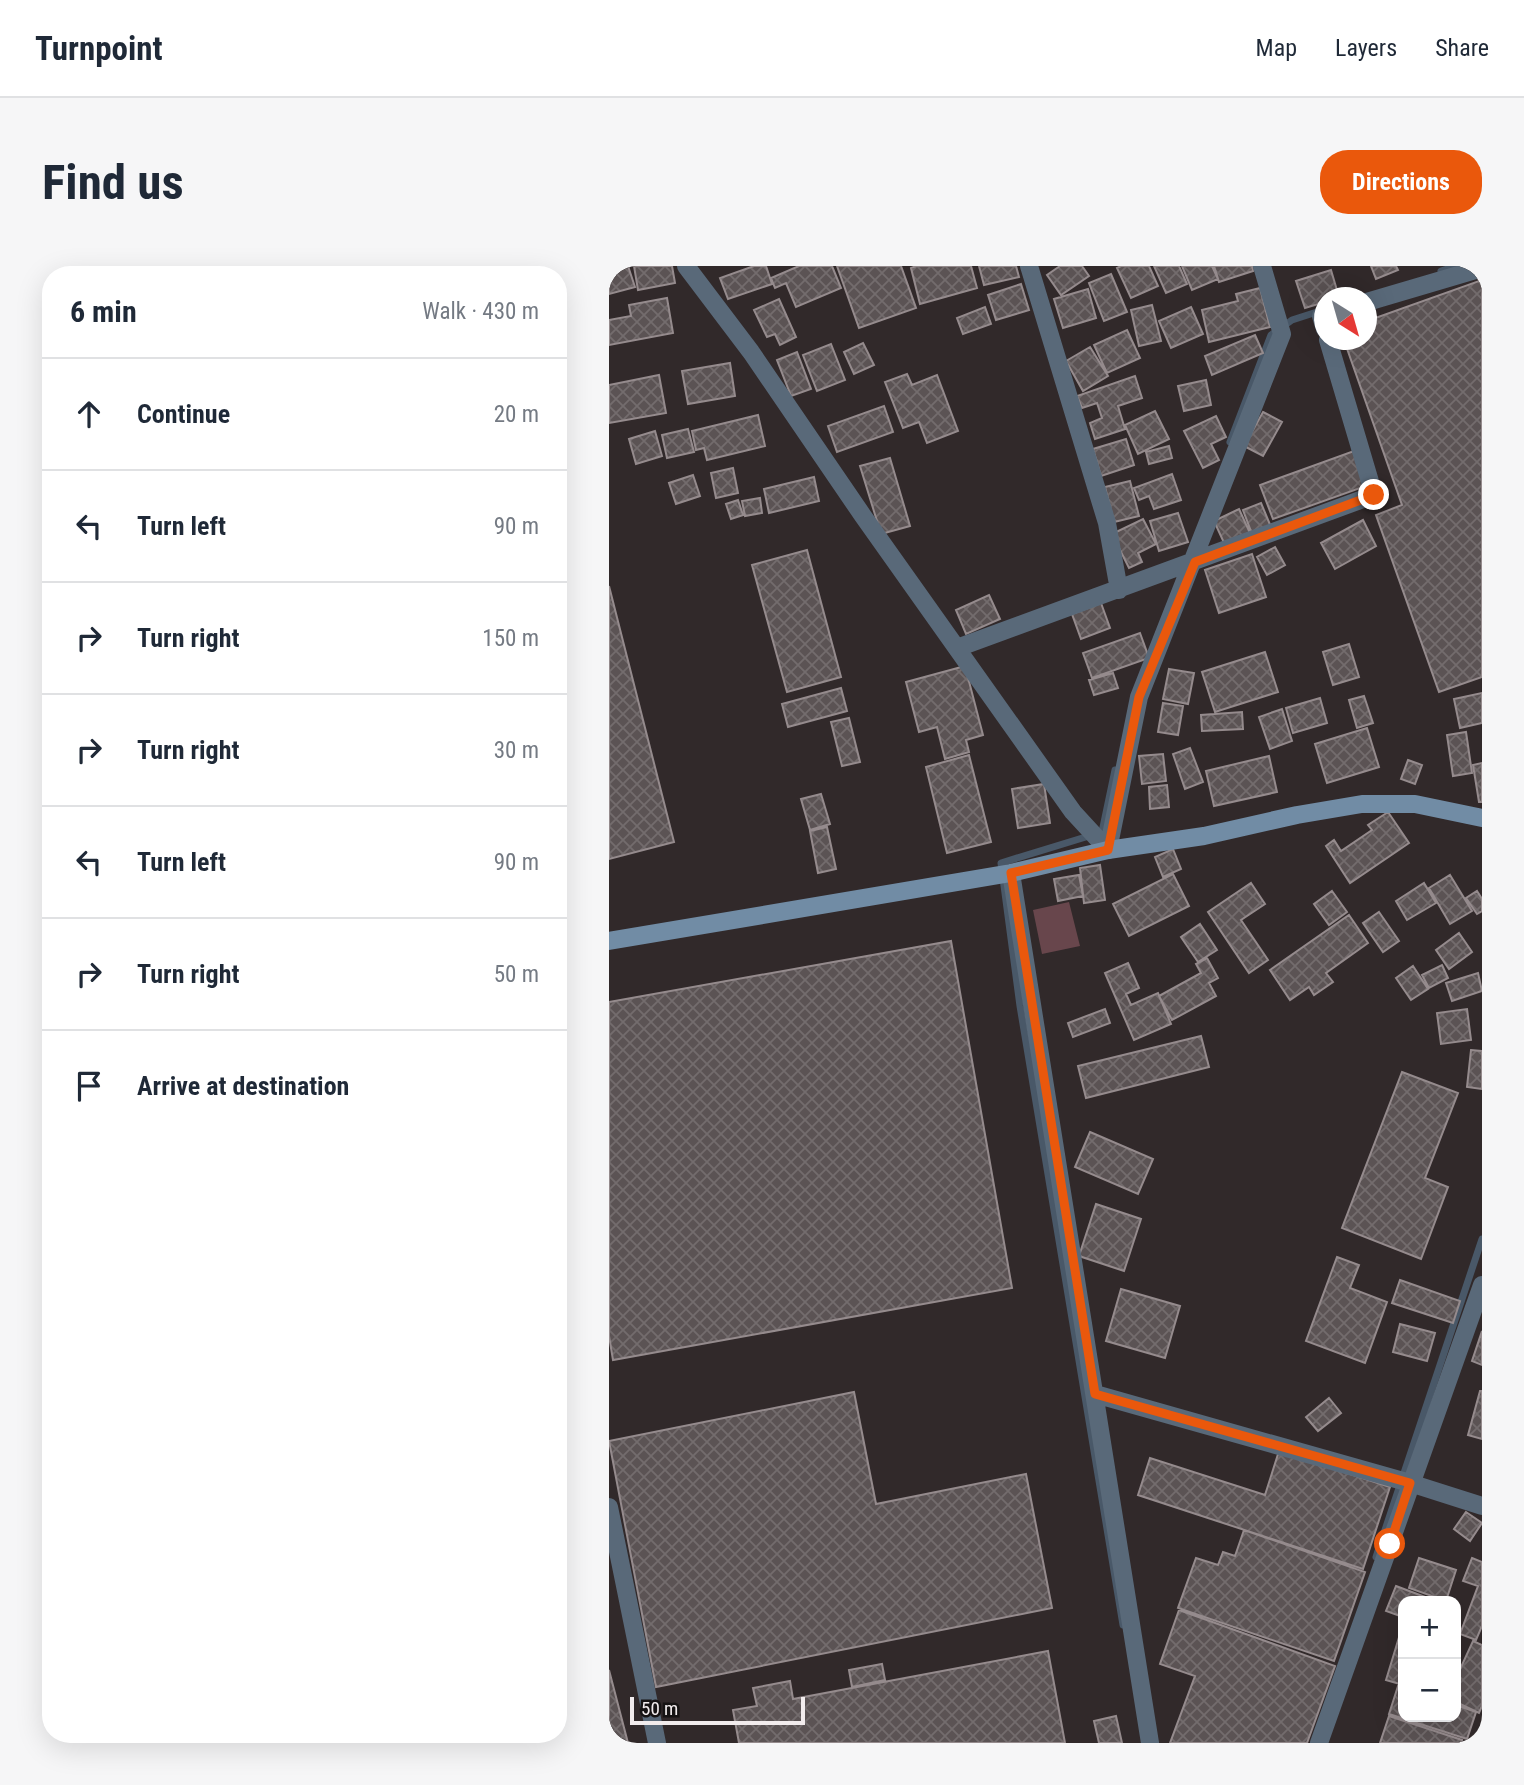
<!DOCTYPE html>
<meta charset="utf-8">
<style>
:root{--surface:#fff;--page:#f6f6f7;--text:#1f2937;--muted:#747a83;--line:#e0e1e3;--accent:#ea580c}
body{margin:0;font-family:"Roboto Condensed",sans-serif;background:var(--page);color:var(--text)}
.controls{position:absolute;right:21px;bottom:21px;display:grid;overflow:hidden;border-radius:14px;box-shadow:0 7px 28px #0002}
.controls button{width:63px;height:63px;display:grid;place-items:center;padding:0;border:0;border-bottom:2px solid var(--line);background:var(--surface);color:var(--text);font:35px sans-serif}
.compass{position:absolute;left:705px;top:21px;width:63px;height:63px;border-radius:50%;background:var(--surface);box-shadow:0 7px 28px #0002;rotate:143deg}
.scale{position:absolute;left:21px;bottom:18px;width:175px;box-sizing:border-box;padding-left:7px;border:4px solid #f2eced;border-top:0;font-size:19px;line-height:24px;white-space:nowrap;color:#f2eced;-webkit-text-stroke:5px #161313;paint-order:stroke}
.stop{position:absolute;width:21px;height:21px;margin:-16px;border:5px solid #ea580c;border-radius:50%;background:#fff}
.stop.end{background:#ea580c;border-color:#fff;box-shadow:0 2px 7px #0008}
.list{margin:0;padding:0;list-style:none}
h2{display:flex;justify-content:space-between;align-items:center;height:91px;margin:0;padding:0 28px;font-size:30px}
h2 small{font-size:23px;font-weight:400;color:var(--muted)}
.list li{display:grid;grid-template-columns:46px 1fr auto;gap:21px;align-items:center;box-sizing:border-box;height:112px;padding:0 28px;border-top:2px solid var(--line)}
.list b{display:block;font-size:26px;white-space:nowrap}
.list em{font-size:23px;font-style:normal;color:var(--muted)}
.icon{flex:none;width:38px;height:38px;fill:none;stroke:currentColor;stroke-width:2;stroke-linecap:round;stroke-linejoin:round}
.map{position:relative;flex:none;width:873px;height:1477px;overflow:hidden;border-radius:28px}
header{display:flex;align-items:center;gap:42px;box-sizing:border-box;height:98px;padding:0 35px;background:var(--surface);border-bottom:2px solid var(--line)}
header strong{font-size:33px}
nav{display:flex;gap:38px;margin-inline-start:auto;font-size:24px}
.intro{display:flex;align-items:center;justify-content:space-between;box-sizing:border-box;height:168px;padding:0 42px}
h1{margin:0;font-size:49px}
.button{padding:18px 32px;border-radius:28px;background:var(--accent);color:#fff;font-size:24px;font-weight:700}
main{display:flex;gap:42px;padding:0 42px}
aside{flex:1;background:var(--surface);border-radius:28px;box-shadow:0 7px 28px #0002}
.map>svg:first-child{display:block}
.green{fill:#68464c}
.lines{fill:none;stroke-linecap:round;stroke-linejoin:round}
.stream{stroke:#495868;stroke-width:7}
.building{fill:url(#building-cross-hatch);stroke:#958b8d;stroke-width:2}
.street{stroke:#596979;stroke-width:18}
.secondary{stroke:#718ca5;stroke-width:18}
.route{stroke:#ea580c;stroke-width:9}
</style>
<header>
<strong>Turnpoint</strong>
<nav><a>Map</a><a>Layers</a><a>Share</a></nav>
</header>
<div class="intro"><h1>Find us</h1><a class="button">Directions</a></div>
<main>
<aside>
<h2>6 min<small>Walk · 430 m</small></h2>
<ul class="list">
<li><svg class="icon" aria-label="ahead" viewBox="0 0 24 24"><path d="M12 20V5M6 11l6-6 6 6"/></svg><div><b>Continue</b></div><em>20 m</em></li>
<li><svg class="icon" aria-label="left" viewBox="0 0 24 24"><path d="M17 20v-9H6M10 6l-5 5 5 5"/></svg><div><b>Turn left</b></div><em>90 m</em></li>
<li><svg class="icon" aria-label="right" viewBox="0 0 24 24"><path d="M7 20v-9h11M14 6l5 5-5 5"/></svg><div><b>Turn right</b></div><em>150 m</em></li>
<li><svg class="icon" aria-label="right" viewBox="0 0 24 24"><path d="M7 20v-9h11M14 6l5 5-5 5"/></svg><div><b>Turn right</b></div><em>30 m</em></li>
<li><svg class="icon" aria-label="left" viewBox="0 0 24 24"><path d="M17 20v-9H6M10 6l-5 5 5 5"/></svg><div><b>Turn left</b></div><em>90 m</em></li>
<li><svg class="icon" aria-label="right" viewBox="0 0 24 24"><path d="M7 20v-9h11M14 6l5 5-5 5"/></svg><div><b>Turn right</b></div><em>50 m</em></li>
<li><svg class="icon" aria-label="arrive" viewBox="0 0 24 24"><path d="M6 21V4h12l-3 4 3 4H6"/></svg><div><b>Arrive at destination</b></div></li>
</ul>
</aside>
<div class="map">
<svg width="873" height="1477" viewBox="0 0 873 1477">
<defs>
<pattern id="building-cross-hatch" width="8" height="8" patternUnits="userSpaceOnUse" patternTransform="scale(1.75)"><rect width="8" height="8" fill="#5b5354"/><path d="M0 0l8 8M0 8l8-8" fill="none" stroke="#736c6d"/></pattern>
</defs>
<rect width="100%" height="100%" fill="#31292a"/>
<path class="green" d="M460,636L471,680L433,688L424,644Z"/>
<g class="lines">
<path class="stream" d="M832,5L848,0
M621,176L662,69L683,54L711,45
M506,504L493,566L392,597L411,740L514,1359
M767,1291L873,973"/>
</g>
<path class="building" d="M0,0H19L26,21L0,28Z
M25,0H63L66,17L29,24Z
M145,0H157L163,18L119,33L111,12Z
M190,0H223L232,22L187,41L177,17L166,22L162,12Z
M228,0H292L307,42L250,62Z
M307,0H362L368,22L311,38L302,2Z
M370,0H407L410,11L375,19Z
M451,0H473L480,10L452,29L438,9Z
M512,0H540L549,20L522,32L508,2Z
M545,0H570L578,18L557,27Z
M573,0H603L609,13L583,24Z
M605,0H643L644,5L610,16Z
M762,0H787L789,4L767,13Z
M722,4L730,31L716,32V36L696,42L687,15Z
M502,8L518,46L495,55L480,17Z
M873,14V411L830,426L767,249L793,239L735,74H758V55Z
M412,18L420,44L387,54L379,29Z
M651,22L661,61L600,76L593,44L629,35L627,28Z
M479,23L487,52L454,62L445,33Z
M58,32L64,67L0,79V54L22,50L20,39Z
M170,33L187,71L171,79L166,68L158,71L145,44Z
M543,39L552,75L530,80L522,44Z
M376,41L382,58L354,68L348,52Z
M582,41L594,68L562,82L550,55Z
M518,64L531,92L498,107L485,79Z
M646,69L654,87L603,109L596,90Z
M254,77L265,99L245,108L235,86Z
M222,78L236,114L208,125L194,89Z
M481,81L499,110L474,125L457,95Z
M188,86L202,123L182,130L168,94Z
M121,97L126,130L79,138L73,105Z
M298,108L303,119L328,109L349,165L318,177L310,156L294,162L276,116Z
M50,109L57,147L0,157V119Z
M526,110L533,132L509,140L516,163L486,173L481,157L493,152L488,137L473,142L468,130Z
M597,114L602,139L575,145L569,120Z
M275,140L284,166L228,186L219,160Z
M546,145L560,173L529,188L516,159Z
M654,146L673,156L654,190L635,180Z
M149,149L156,180L98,194L95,182L87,184L83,165Z
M607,150L617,171L602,178L610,194L594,202L575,165Z
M79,163L85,186L58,192L53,169Z
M46,165L53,190L27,198L20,173Z
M517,173L525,199L492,210L484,183Z
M560,180L563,192L540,198L537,186Z
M745,185L757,220L664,253L651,219Z
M281,192L301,260L272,268L251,200Z
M124,202L129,227L107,232L102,207Z
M563,208L572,234L545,243L540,230L530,234L525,222Z
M84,209L91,230L67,238L60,217Z
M205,211L210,235L160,247L155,223Z
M521,215L530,250L505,256L496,221Z
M151,232L153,247L136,250L133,235Z
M129,234L134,249L122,253L117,238Z
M652,237L662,261L643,268L634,244Z
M630,243L641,267L616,279L605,255Z
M569,247L579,276L550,285L541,255Z
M534,253L547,278L529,287L533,296L520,302L503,268Z
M754,254L767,280L726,303L712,277Z
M666,281L676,299L658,309L648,291Z
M198,284L232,411L178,426L143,299Z
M643,288L657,331L610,347L596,304Z
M0,320L65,576L0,593Z
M380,329L391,353L357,368L347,344Z
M492,337L501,362L472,373L463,348Z
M531,367L540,392L483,412L474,387Z
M740,378L750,411L724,419L714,386Z
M656,386L669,426L606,446L593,406Z
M356,400L374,469L357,474L360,486L336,493L328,461L310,466L297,416Z
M560,403L585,407L579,438L554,433Z
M504,407L509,422L485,429L480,414Z
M232,422L238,445L179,461L173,438Z
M873,427V457L851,462L845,433Z
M755,430L764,457L748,462L740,434Z
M711,432L718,457L684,467L677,442Z
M554,437L574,440L569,469L549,466Z
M673,443L683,475L661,483L650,451Z
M633,446L634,463L593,465L592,449Z
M240,452L251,496L233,500L222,456Z
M758,462L770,501L718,517L706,478Z
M857,466L863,507L844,510L838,469Z
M581,482L594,516L576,523L564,488Z
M554,488L557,515L533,518L530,490Z
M360,489L382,576L338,587L317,501Z
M660,490L668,526L605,540L597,505Z
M799,494L813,499L806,518L792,513Z
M873,497V536H870L864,499Z
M435,518L441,557L409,562L403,523Z
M558,519L560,541L541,543L540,521Z
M212,528L221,558L201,564L192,533Z
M779,546L800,577L741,617L717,580L725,574L732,585L763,564L759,559Z
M218,561L227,603L209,607L201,565Z
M564,583L572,603L554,611L546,591Z
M491,599L496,634L475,637L471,602Z
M564,608L580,640L520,670L504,638Z
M470,609L474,630L449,635L445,613Z
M841,609L863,645L841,658L820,622Z
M642,617L656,638L632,654L659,694L640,707L599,646Z
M815,617L827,637L798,654L787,635Z
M723,625L738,646L720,659L705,638Z
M868,625L873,633V645L868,648L857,632Z
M770,646L790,675L774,686L754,657Z
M740,649L759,677L717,707L724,716L705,729L700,721L681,734L661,704Z
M591,658L608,684L589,696L572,671Z
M850,667L863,686L840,703L827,684Z
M342,675L403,1022L4,1094L0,1070V736Z
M598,692L609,712L600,717L607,730L563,754L550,730L592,707L587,698Z
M519,697L530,722L517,728L522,739L549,727L562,758L525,774L496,707Z
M833,699L839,712L820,722L813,709Z
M804,700L819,723L802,734L787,712Z
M869,707L873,725L843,735L837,717Z
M496,743L501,757L464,771L459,757Z
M858,743L862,774L832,778L828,747Z
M592,770L600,801L477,832L469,800Z
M862,784L873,785V823L858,821Z
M793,806L849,827L816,912L839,921L812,993L733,962Z
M481,866L544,893L529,928L466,901Z
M487,938L532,953L515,1005L470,990Z
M728,991L750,999L741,1022L778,1036L756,1097L697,1075Z
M791,1014L851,1035L844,1057L783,1037Z
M512,1023L571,1040L556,1092L497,1075Z
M791,1058L826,1067L818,1095L784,1086Z
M873,1065V1099L863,1095Z
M871,1125H873V1173L859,1169Z
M245,1126L267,1238L417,1208L443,1342L47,1421L0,1175Z
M720,1132L732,1147L709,1165L697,1151Z
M670,1185L781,1221L754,1303L529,1229L541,1192L656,1229Z
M857,1246L873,1257L861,1275L845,1263Z
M635,1264L756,1306L725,1395L569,1342L587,1292L609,1299L614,1286L626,1290Z
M810,1292L847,1304L837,1335L800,1322Z
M863,1292L873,1296V1360L867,1374L851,1368L869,1320L854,1315Z
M787,1320L824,1334L794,1335V1351L777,1345Z
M570,1344L726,1400L698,1477H561L586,1410L551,1398Z
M791,1368L794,1369V1419L777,1414Z
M864,1375L873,1379V1440L870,1447L847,1436V1412Z
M439,1385L456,1477H130L124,1444L148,1440L144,1422L181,1415L184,1433Z
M273,1398L276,1414L243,1421L240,1404Z
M0,1404L19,1477H0Z
M789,1420L794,1422V1451H847V1439L867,1446L858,1473L780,1448Z
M507,1450L513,1477H490L485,1455Z
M780,1450L853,1474L852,1477H771Z"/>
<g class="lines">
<path class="street" d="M77,0L142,86L254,250L464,546L499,584
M420,0L498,257L510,324
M758,36L873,2
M716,49L712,50L716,63
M348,382L765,229L719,74
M499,584L530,431L673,68L653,0
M402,607L541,1477
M486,1128L801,1217L873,1240
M0,1241L48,1477
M710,1477L873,1019"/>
<path class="secondary" d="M0,675L402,607L499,584L595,570L688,549L753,538H806L873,552"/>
</g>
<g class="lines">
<path class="route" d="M765,229L586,296L530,431L499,584L402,607L486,1128L801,1217L781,1278"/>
</g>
</svg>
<div class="controls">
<button>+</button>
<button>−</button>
</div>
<svg class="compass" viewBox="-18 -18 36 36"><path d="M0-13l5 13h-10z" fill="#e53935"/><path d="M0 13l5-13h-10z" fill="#747a83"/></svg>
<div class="scale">50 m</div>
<div class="stop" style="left:781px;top:1278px"></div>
<div class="stop end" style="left:765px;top:229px"></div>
</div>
</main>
